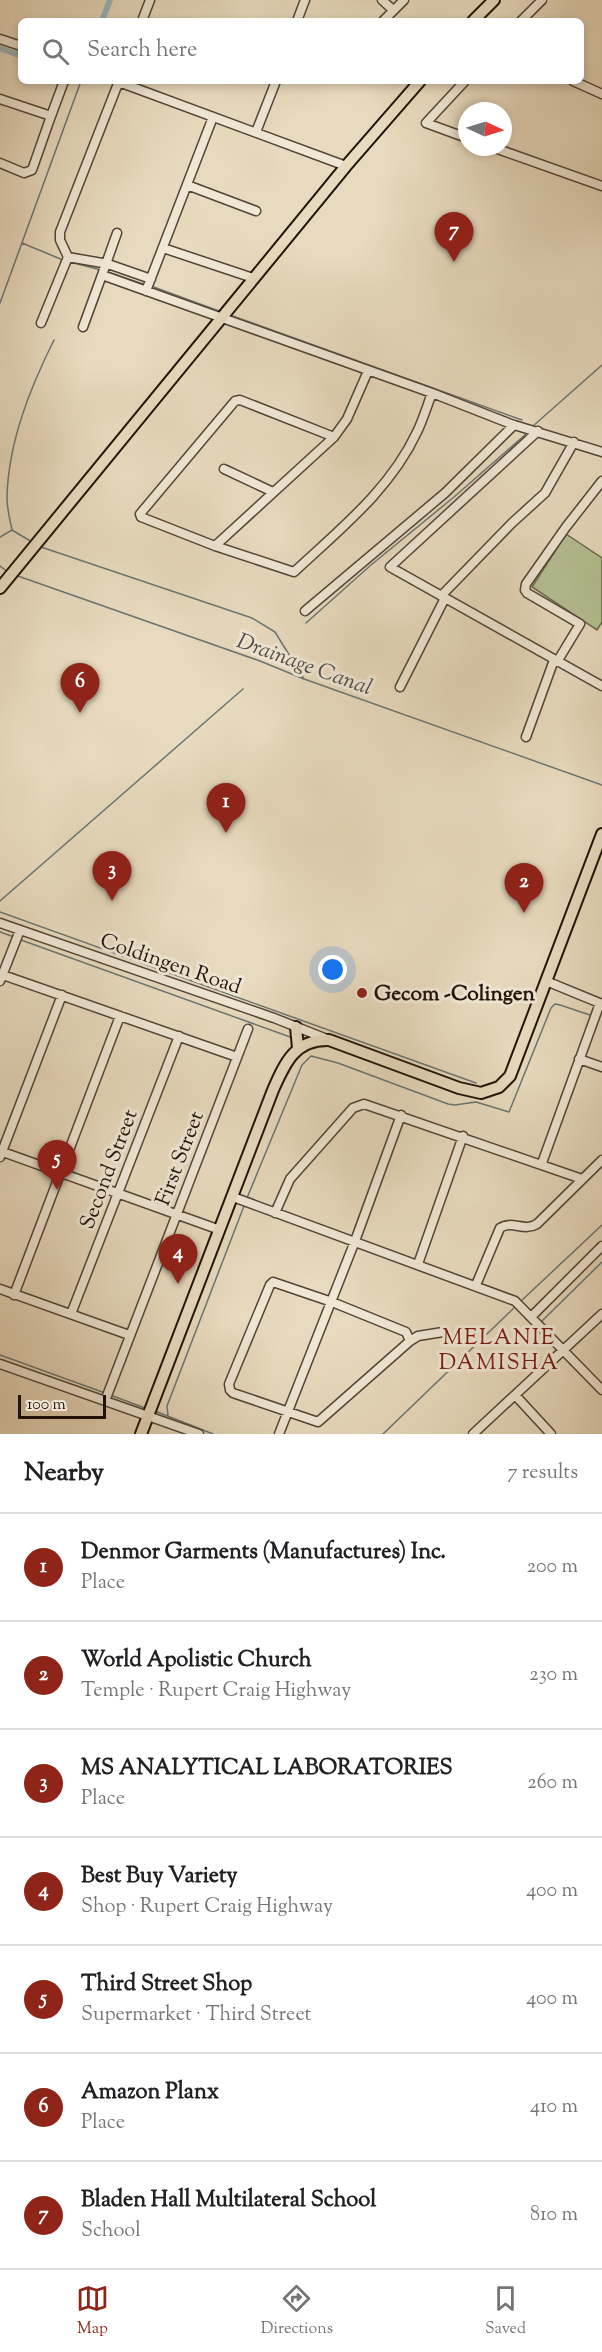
<!DOCTYPE html>
<meta charset="utf-8">
<style>
:root{--surface:#fff;--page:#f6f6f6;--text:#202124;--muted:#757577;--line:#e0e0e0;--accent:#8f2418}
body{margin:0;font-family:"Sorts Mill Goudy",serif;background:var(--page);color:var(--text)}
.compass{position:absolute;left:458px;top:102px;width:54px;height:54px;border-radius:50%;background:var(--surface);box-shadow:0 3px 9px #0003;rotate:94deg}
.scale{position:absolute;left:18px;bottom:15px;width:88px;box-sizing:border-box;padding-left:6px;border:3px solid #211309;border-top:0;font-size:16px;line-height:21px;white-space:nowrap;color:#211309;-webkit-text-stroke:4px #f0e7d5;paint-order:stroke}
.you{position:absolute;left:333px;top:970px;width:21px;height:21px;margin:-15px;border:4px solid #fff;border-radius:50%;background:#1a73e8;box-shadow:0 0 0 9px #1a73e833}
.badge{display:grid;place-items:center;width:39px;height:39px;border-radius:50%;background:var(--accent);color:#fff;font-size:20px;font-weight:700}
.pin{position:absolute;translate:-50% -50px;filter:drop-shadow(0 2px 3px #0008)}
.pin::after{content:'';position:absolute;top:32px;width:21px;height:18px;background:inherit;clip-path:polygon(0 0,100% 0,50% 100%)}
.list{margin:0;padding:0;list-style:none}
h2{display:flex;justify-content:space-between;align-items:center;height:78px;margin:0;padding:0 24px;font-size:26px}
h2 small{font-size:20px;font-weight:400;color:var(--muted)}
.list li{display:grid;grid-template-columns:39px 1fr auto;gap:18px;align-items:center;box-sizing:border-box;height:108px;padding:0 24px;border-top:2px solid var(--line)}
.list b{display:block;font-size:22px;white-space:nowrap}
.list p{margin:0;font-size:20px;white-space:nowrap;color:var(--muted)}
.list em{font-size:20px;font-style:normal;color:var(--muted)}
.icon{flex:none;width:33px;height:33px;fill:none;stroke:currentColor;stroke-width:2;stroke-linecap:round;stroke-linejoin:round}
.map{position:relative;flex:none;width:602px;height:1434px;overflow:hidden}
.search{position:absolute;background:var(--surface);box-shadow:0 3px 9px #0003;left:18px;right:18px;top:18px;height:66px;display:flex;align-items:center;gap:15px;box-sizing:border-box;padding:0 21px;border-radius:9px;color:var(--muted);font-size:22px}
.sheet{height:834px;background:var(--surface)}
nav{display:flex;justify-content:space-around;align-items:center;box-sizing:border-box;height:84px;border-top:2px solid var(--line);background:var(--surface);font-size:16px;color:var(--muted)}
nav a{display:grid;justify-items:center;gap:3px}
nav .on{color:var(--accent)}
.map>svg:first-child{display:block}
.green{fill:#b4c093;stroke:#6a6a4e;stroke-width:1.5}
.lines{fill:none;stroke-linecap:round;stroke-linejoin:round}
.stream{stroke:#6a7674;stroke-width:1.5}
.canal{stroke:#9bb8bc;stroke-width:6}
.minor-casing{stroke:#534536;stroke-width:11}
.major-casing{stroke:#211309;stroke-width:14}
.minor{stroke:#f0e7d5;stroke-width:8}
.major{stroke:#e8dabe;stroke-width:10}
.poi-dot{fill:#8f2418;stroke:#f0e7d5;stroke-width:2}
.labels{text-anchor:middle;stroke-width:6;stroke-linejoin:round;paint-order:stroke}
.street-label{font-size:21px;fill:#211309;stroke:#f0e7d5}
.poi-label{font-size:21px;font-weight:bold;fill:#211309;stroke:#f0e7d5;text-anchor:start}
.water-label{font-size:22px;font-style:italic;fill:#4c4d48;stroke:#f0e7d5}
.neighbourhood-label{font-size:22px;letter-spacing:1.5px;fill:#7a1f14;stroke:#f0e7d5}
</style>
<div class="map">
<svg width="602" height="1434" viewBox="0 0 602 1434">
<rect width="100%" height="100%" fill="#e8dabe"/>
<filter id="stains"><feTurbulence type="fractalNoise" baseFrequency=".00333" numOctaves="4"/><feColorMatrix values="0 0 0 0 .2 0 0 0 0 .09 0 0 0 0 .02 0 0 0 .5 -.17"/></filter>
<radialGradient id="worn" r=".72"><stop offset=".6" stop-color="#630" stop-opacity="0"/><stop offset="1" stop-color="#630" stop-opacity=".3"/></radialGradient>
<path class="green" d="M566,534L602,558V622L597,630L532,587Z"/>
<g class="lines">
<path class="stream" d="M22,243L63,260
M70,262L101,270
M108,272L146,285
M151,286L219,311
M0,303L81,81
M230,315L522,420
M533,426L602,365
M12,530L32,542
M0,537L12,530C10,520 7,509 7,498C8,443 30,388 54,340
M41,547L252,618L275,632L304,679
M0,566L8,572
M15,575L260,661L304,679L602,785
M306,623L371,565L454,497L526,434
M0,901L243,689
M0,912L476,1083
M0,932L14,937
M21,940L293,1038
M247,1198L302,1065L311,1056L338,1063L448,1104L455,1105L476,1102L509,1112L551,1008L555,1004L560,1005L593,1016
M520,1302L602,1225
M542,1321L602,1262
M0,1355L105,1393
M110,1395L145,1408
M155,1411L213,1434
M168,1416L167,1406L244,1206
M383,1434L516,1306"/>
<path class="canal" d="M102,21L110,0
M0,48L21,56"/>
<defs>
<path id="minor" d="M382,0L393,10
M142,21L150,0
M297,21L305,0
M383,21L404,0
M521,21L542,0
M0,39L21,46
M116,81L346,166
M465,81L426,123L467,138
M573,81L602,94
M0,99L51,116L64,81
M256,132L276,81
M492,147L602,186
M0,163L24,173L32,170L51,116
M187,185L256,211
M163,248L253,278
M68,257L108,264L151,279
M102,275L117,233
M146,291L213,117
M41,323L68,257L60,240V232L119,81
M83,327L102,275L432,393L511,424L602,452
M538,431L390,567L602,686
M334,437L240,400L235,401L140,514L141,517L215,546L294,572C339,530 390,490 417,432C423,420 427,406 432,393
M224,469L273,492
M215,546L334,437L347,419L368,371
M441,596L512,523L545,493L574,442
M305,611L445,493L514,425
M557,662L580,624L527,593L525,590L526,584L566,527L602,481
M400,687L445,598
M526,737L554,660
M0,923L274,1018L327,1039
M0,974L237,1057
M0,981L20,930
M546,981L602,1004
M579,1059L602,1067
M0,1151L220,1230
M0,1157L62,995
M542,1163L600,1003
M233,1197L515,1301L602,1390
M275,1213L290,1179L353,1108L364,1104L582,1179
M418,1264L463,1136
M273,1282L332,1302L406,1332L410,1341L318,1422L233,1393L230,1390L229,1384L270,1285Z
M476,1285L500,1228C512,1220 524,1232 537,1224L602,1160
M0,1289L129,1335
M14,1295L120,1016
M71,1314L179,1036
M532,1316L602,1246
M410,1341L418,1336L443,1332
M0,1364L199,1434
M515,1395L551,1434
M105,1401L248,1029
M279,1434L355,1241L401,1115
M473,1434L602,1314"/>
<path id="major" d="M473,21L494,0
M0,588L346,166L420,81
M296,1027L298,1048
M141,1434L273,1090C285,1063 295,1039 329,1040L459,1088L481,1093L499,1087L510,1076L602,834"/>
</defs>
<use href="#minor" class="minor-casing"/>
<use href="#major" class="major-casing"/>
<use href="#minor" class="minor"/>
<use href="#major" class="major"/>
</g>
<circle class="poi-dot" cx="362" cy="993" r="6"/>
<g class="labels">
<g class="street-label">
<text transform="translate(171 963) rotate(19)" y="7">Coldingen Road</text>
<text transform="translate(179 1158) rotate(-69)" y="7">First Street</text>
<text transform="translate(108 1169) rotate(-69)" y="7">Second Street</text>
</g>
<g class="poi-label">
<text x="374" y="1000">Gecom -Colingen</text>
</g>
<g class="water-label">
<text transform="translate(305 663) rotate(20)" y="8">Drainage Canal</text>
</g>
<g class="neighbourhood-label">
<text x="499" y="1344">MELANIE<tspan x="499" dy="25">DAMISHA</tspan></text>
</g>
</g>
<rect width="100%" height="100%" filter="url(#stains)"/>
<rect width="100%" height="100%" fill="url(#worn)"/>
</svg>
<svg class="compass" viewBox="-18 -18 36 36"><path d="M0-13l5 13h-10z" fill="#e53935"/><path d="M0 13l5-13h-10z" fill="#757577"/></svg>
<div class="scale">100 m</div>
<div class="you"></div>
<div class="pin badge" style="left:226px;top:833px">1</div>
<div class="pin badge" style="left:524px;top:913px">2</div>
<div class="pin badge" style="left:112px;top:901px">3</div>
<div class="pin badge" style="left:178px;top:1284px">4</div>
<div class="pin badge" style="left:57px;top:1190px">5</div>
<div class="pin badge" style="left:80px;top:713px">6</div>
<div class="pin badge" style="left:454px;top:262px">7</div>
<div class="search"><svg class="icon" aria-label="search" viewBox="0 0 24 24"><circle cx="10" cy="10" r="6"/><path d="M15 15l6 6"/></svg>Search here</div>
</div>
<section class="sheet">
<h2>Nearby<small>7 results</small></h2>
<ul class="list">
<li><span class="badge">1</span><div><b>Denmor Garments (Manufactures) Inc.</b><p>Place</p></div><em>200 m</em></li>
<li><span class="badge">2</span><div><b>World Apolistic Church</b><p>Temple · Rupert Craig Highway</p></div><em>230 m</em></li>
<li><span class="badge">3</span><div><b>MS ANALYTICAL LABORATORIES</b><p>Place</p></div><em>260 m</em></li>
<li><span class="badge">4</span><div><b>Best Buy Variety</b><p>Shop · Rupert Craig Highway</p></div><em>400 m</em></li>
<li><span class="badge">5</span><div><b>Third Street Shop</b><p>Supermarket · Third Street</p></div><em>400 m</em></li>
<li><span class="badge">6</span><div><b>Amazon Planx</b><p>Place</p></div><em>410 m</em></li>
<li><span class="badge">7</span><div><b>Bladen Hall Multilateral School</b><p>School</p></div><em>810 m</em></li>
</ul>
</section>
<nav>
<a class="on"><svg class="icon" aria-label="map" viewBox="0 0 24 24"><path d="M3 6l6-2 6 2 6-2v14l-6 2-6-2-6 2zM9 4v14M15 6v14"/></svg>Map</a>
<a><svg class="icon" aria-label="directions" viewBox="0 0 24 24"><path d="M12 3l9 9-9 9-9-9zM9 14v-3h6M13 9l2 2-2 2"/></svg>Directions</a>
<a><svg class="icon" aria-label="saved" viewBox="0 0 24 24"><path d="M7 4h10v16l-5-4-5 4z"/></svg>Saved</a>
</nav>
